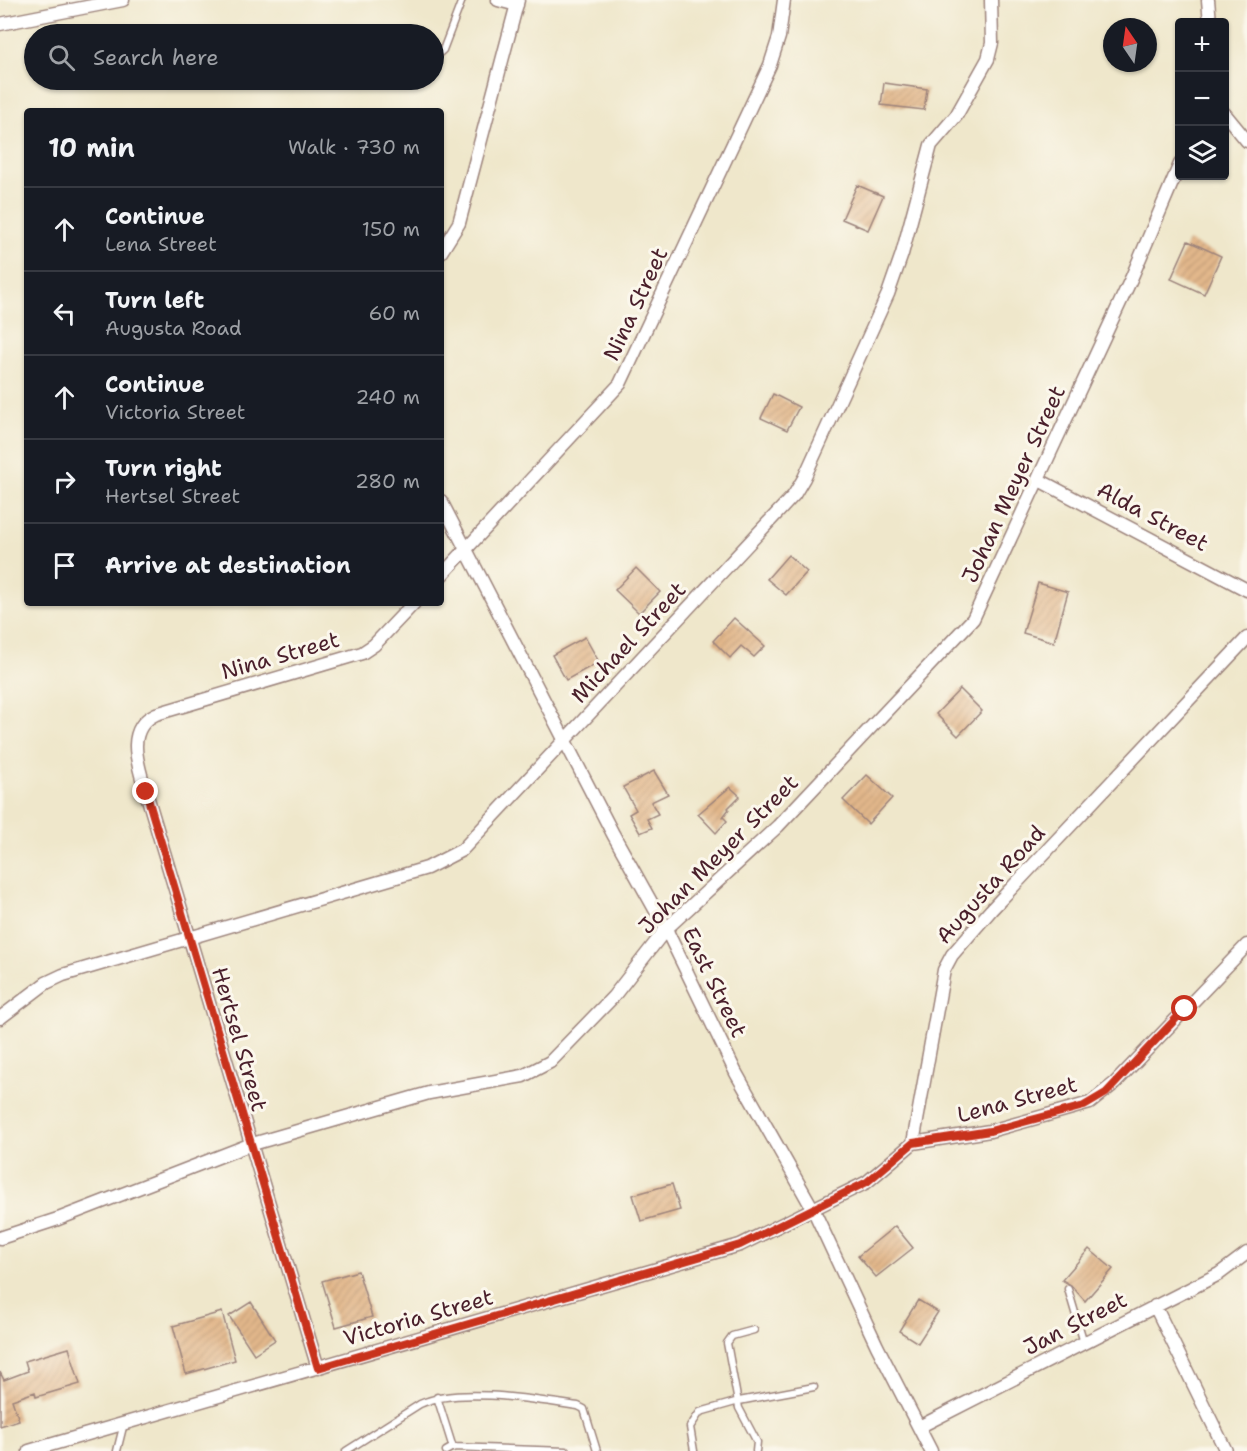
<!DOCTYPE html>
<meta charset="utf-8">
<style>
:root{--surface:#171b24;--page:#242831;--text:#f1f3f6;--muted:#9ea1a6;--line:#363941}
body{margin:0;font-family:"Shantell Sans",sans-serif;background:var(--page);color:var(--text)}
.controls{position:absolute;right:18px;top:18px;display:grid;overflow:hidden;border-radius:6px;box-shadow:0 2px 4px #0004}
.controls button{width:54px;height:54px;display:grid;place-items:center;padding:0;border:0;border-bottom:2px solid var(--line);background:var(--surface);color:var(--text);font:30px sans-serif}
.compass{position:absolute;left:1103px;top:18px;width:54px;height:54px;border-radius:50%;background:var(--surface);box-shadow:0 2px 4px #0004;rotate:347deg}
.stop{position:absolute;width:18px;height:18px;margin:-14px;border:4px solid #c8321e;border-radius:50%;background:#fff}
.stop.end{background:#c8321e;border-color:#fff;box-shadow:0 2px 6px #0008}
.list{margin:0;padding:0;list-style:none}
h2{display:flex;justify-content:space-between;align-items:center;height:78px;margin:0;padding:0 24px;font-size:26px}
h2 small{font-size:20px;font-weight:400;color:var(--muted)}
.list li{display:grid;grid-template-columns:39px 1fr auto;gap:18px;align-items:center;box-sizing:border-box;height:84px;padding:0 24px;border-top:2px solid var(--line)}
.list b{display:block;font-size:22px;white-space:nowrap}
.list p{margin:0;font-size:20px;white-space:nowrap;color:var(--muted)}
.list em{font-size:20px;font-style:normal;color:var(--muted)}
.icon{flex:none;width:33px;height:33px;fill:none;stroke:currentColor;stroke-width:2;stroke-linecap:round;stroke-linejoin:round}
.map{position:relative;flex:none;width:1247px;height:1451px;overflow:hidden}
.search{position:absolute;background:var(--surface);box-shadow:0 2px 4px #0004;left:24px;top:24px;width:420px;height:66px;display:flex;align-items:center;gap:15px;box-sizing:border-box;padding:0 21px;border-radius:33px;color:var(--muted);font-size:22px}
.panel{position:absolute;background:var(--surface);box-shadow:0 2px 4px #0004;left:24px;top:108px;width:420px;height:498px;border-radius:6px}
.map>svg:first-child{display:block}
.building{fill:url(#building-hatch)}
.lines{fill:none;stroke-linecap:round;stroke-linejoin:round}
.lane-casing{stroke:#9c837b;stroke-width:9}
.street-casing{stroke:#9c837b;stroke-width:15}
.lane{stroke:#fff;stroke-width:6}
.street{stroke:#fff;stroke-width:12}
.route{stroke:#c8321e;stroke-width:8}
.labels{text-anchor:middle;stroke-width:6;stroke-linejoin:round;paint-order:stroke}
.street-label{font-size:22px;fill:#4a1f2b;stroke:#fbf7ec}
</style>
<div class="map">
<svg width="1247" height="1451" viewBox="0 0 1247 1451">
<defs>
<pattern id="building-hatch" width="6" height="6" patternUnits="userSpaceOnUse" patternTransform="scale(1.5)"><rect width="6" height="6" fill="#e2b78b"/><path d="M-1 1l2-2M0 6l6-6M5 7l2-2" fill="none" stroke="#c39d78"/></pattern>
</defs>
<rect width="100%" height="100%" fill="#fbf7ec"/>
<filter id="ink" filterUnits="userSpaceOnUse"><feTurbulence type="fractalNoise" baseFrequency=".0167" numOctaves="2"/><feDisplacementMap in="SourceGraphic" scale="12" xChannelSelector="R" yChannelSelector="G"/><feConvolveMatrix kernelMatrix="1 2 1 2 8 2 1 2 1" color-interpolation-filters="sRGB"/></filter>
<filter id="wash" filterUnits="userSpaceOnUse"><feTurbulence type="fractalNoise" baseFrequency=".008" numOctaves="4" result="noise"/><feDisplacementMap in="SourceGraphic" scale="24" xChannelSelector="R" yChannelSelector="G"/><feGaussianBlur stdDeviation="1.35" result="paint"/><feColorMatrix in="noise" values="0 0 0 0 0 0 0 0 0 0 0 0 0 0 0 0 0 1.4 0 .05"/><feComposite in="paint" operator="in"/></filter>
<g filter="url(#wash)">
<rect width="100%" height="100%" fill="#efe7cb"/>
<g id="blocks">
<path class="building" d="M884,83L927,89L924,110L881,105Z
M857,185L883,196L868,230L842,219Z
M1188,241L1221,256L1204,294L1171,279Z
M773,394L799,407L787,430L761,418Z
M788,555L807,572L786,595L767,579Z
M636,568L660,592L639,613L615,590Z
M1038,583L1068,592L1054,642L1023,633Z
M734,618L765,646L754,657L741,646L730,658L713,641Z
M585,637L599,662L566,680L552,655Z
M960,689L982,711L958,736L936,714Z
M654,771L668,794L651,802L658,814L647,819L652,828L640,833L629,814L636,810L623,787Z
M867,775L892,798L868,824L843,800Z
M730,787L740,796L728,808L729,809L723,817L727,821L716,833L698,814Z
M672,1184L680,1210L641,1221L633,1195Z
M895,1226L913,1248L876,1277L858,1256Z
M1089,1249L1113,1269L1085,1301L1071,1285L1062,1280Z
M358,1271L372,1317L336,1327L322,1281Z
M918,1300L938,1312L918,1343L899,1331Z
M251,1302L275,1340L254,1354L229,1316Z
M222,1312L235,1360L186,1374L173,1326Z
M69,1348L80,1384L36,1397L35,1392L12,1400L19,1420L0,1426V1372L4,1380L28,1371L25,1361Z"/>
</g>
</g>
<g filter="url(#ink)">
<use href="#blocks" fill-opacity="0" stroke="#9c837b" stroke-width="1.5"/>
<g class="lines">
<defs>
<path id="lane" d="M434,58L443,50L462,0
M1068,1289L1084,1343
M754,1330L732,1336L727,1343L739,1408L757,1442L756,1451
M437,1397L453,1448
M117,1451L124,1423
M346,1451L420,1404C457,1386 537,1400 578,1406L584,1409L597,1451
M446,1451L453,1447L566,1451
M694,1451L690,1427L700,1412L739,1401L814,1387"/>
<path id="street" d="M498,0L517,5
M1208,0L1210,22
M0,24L123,0
M1224,113L1247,141
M441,252L459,223L518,0
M1039,480L1247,590
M441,501L613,834L666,929L736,1073L814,1211L877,1346L931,1451
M441,576L620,384L770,65L779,37L784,0
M0,1018L46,983L63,975L427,868L462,850L794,495L804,478L888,294L902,254L931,145L956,116L988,59L992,43L991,0
M913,1143L990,1131L1090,1103L1115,1083L1247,945
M0,1238L58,1219L249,1145L429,1093L523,1076L550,1062L613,997L666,929L778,826L973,619L1131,279L1180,164
M1155,1306L1226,1451
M318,1368L146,792C138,765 124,729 156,714L362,653L374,645L414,603
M919,1427L1219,1274L1247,1253
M29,1451L740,1245L867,1182L913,1143L944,970L952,955L991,910L1247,638"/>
</defs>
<use href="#lane" class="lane-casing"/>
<use href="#street" class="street-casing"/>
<use href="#lane" class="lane"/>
<use href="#street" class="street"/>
</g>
</g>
<g class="lines" filter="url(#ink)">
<path class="route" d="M146,792L318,1368L740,1245L867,1182L913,1143L990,1131L1084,1106L1106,1093L1185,1009"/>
</g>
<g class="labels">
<g class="street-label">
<text transform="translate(635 304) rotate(-65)" y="8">Nina Street</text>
<text transform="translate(1013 484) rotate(-65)" y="8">Johan Meyer Street</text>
<text transform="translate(1153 516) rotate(28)" y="8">Alda Street</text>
<text transform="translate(628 642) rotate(-47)" y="8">Michael Street</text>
<text transform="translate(280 655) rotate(-16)" y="8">Nina Street</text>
<text transform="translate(718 854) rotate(-45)" y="8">Johan Meyer Street</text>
<text transform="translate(990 884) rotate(-48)" y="8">Augusta Road</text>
<text transform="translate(715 982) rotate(64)" y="8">East Street</text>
<text transform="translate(240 1039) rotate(74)" y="8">Hertsel Street</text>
<text transform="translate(1017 1099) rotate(-15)" y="8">Lena Street</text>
<text transform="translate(418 1317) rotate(-16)" y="8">Victoria Street</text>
<text transform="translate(1075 1323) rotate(-27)" y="8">Jan Street</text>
</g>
</g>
</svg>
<div class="controls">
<button>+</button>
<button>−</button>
<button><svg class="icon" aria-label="layers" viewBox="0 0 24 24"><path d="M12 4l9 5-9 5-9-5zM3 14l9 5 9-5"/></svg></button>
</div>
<svg class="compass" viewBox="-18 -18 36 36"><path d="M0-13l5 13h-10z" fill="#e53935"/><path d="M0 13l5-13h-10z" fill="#9ea1a6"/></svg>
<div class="stop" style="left:1185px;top:1009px"></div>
<div class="stop end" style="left:146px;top:792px"></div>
<div class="search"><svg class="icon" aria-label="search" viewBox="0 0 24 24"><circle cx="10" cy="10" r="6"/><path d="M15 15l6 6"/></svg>Search here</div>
<section class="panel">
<h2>10 min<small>Walk · 730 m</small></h2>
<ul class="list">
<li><svg class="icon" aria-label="ahead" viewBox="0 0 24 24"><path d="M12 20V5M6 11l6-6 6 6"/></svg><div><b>Continue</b><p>Lena Street</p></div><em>150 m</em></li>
<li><svg class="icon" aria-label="left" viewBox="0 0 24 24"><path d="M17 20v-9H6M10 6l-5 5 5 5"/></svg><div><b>Turn left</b><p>Augusta Road</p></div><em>60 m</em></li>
<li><svg class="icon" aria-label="ahead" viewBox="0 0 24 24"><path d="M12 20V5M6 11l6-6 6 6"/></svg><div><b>Continue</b><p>Victoria Street</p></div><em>240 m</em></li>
<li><svg class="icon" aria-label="right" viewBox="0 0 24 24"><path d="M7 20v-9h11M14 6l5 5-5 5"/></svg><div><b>Turn right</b><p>Hertsel Street</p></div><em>280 m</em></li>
<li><svg class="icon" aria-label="arrive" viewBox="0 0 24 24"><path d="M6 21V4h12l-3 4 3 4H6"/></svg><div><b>Arrive at destination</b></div></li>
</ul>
</section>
</div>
